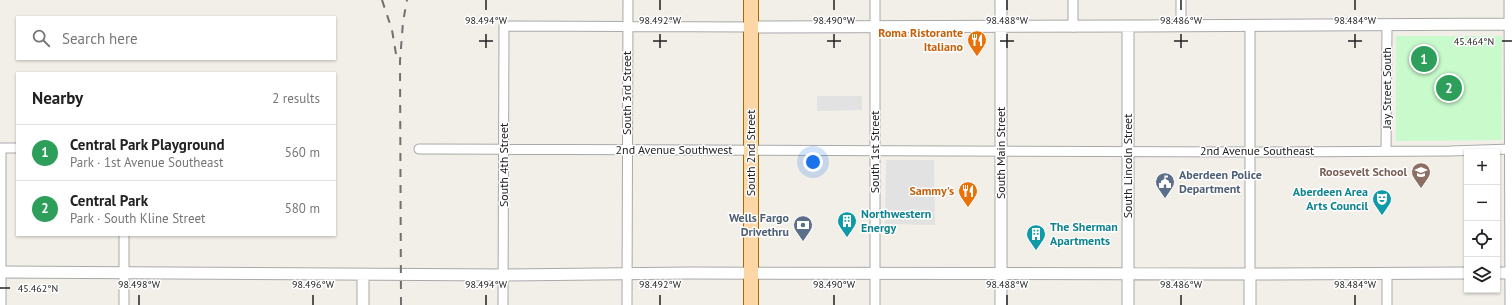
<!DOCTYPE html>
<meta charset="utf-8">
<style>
:root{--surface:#fff;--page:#f2f2f2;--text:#222;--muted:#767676;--line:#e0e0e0;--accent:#0b8043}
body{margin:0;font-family:"PT Sans",sans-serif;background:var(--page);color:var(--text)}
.controls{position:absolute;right:12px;bottom:12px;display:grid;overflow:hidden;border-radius:0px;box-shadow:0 1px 3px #0004}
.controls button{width:36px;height:36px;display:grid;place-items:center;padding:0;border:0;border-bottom:1px solid var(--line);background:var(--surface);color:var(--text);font:20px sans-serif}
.you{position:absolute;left:813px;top:162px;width:14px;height:14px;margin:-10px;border:3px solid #fff;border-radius:50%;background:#1a73e8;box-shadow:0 0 0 6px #1a73e833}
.badge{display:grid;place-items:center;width:26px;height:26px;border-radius:50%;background:var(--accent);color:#fff;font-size:13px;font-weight:700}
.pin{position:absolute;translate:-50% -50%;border:2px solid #fff;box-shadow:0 1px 4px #0006}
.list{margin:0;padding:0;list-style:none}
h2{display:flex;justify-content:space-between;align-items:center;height:52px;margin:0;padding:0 16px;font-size:17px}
h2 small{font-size:13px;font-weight:400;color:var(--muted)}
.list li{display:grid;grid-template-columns:26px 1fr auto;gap:12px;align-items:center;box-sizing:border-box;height:56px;padding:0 16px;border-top:1px solid var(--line)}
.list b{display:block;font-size:15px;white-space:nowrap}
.list p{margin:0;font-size:13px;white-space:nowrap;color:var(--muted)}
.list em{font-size:13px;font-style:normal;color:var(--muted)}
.icon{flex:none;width:22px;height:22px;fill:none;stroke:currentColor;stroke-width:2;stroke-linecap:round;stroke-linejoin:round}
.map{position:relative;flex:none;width:1512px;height:305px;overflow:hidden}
.search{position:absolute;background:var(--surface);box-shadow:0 1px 3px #0004;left:16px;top:16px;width:320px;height:44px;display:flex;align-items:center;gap:10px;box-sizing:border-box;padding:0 14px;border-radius:0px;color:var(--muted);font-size:15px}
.panel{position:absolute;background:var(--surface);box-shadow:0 1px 3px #0004;left:16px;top:72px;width:320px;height:164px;border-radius:0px}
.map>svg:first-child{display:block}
.park{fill:#c8facc}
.parking{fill:#e2e2e2}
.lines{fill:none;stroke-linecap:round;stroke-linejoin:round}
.minor-casing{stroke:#a9a9a9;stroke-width:11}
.tertiary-casing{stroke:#a9a9a9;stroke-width:13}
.primary-casing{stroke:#a06b00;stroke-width:16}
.minor{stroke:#fff;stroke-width:9}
.tertiary{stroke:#fff;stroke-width:11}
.primary{stroke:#fcd6a4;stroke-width:14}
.rail{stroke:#707070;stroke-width:2;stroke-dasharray:8 8;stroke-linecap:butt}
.ticks{fill:none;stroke:#222;stroke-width:1.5}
.labels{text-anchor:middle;stroke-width:3;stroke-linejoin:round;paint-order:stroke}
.food-label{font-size:12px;font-weight:bold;fill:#c56008;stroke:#fff;text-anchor:end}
.street-label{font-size:12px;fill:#222;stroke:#fff}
.education-label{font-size:12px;font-weight:bold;fill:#785e54;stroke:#fff;text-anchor:end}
.service-label{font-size:12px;font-weight:bold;fill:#4e5e75;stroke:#fff;text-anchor:start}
.culture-label{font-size:12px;font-weight:bold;fill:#0d838f;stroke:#fff;text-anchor:start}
.ticks-label{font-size:10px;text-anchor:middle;fill:#222;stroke:#fff;stroke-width:3;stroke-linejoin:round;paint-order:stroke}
</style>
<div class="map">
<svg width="1512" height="305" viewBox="0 0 1512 305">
<rect width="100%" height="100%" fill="#f2efe9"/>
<path class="park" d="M1396,36H1502V140L1396,141Z"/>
<path class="parking" d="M817,96H862V110L817,111Z
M886,160H934L935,225L885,224Z"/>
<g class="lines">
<defs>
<path id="minor" d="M1073,0V27
M1181,0V26
M0,148H17
M419,149L1250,152L1450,151L1512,149
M1386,151L1387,26
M124,235V305
M1387,273V305
M1250,274V26
M1,305V148
M503,305L504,26L751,27
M627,305L628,0
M875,305V0"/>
<path id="tertiary" d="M1510,0L1511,305
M751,27L1138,26L1512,24
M0,272L503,275L689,273L1253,274L1467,273
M1497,273H1512
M363,274V305
M1001,305V0
M1128,305V26
M1250,305V274"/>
<path id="primary" d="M751,305V0"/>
</defs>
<use href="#minor" class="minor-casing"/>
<use href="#tertiary" class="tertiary-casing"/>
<use href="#primary" class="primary-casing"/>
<use href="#minor" class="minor"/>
<use href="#tertiary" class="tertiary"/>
<use href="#primary" class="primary"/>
<path class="rail" d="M382,0L392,30L396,54
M401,305L400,61L403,22L407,0"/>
</g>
<path class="ticks" d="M486,0V10M660,0V10M834,0V10M1007,0V10M1181,0V10M1355,0V10M486,34V48M660,34V48M834,34V48M1007,34V48M1181,34V48M1355,34V48M479,41H493M653,41H667M827,41H841M1000,41H1014M1174,41H1188M1348,41H1362M1502,41H1512M0,288H10M139,295V305M313,295V305M486,295V305M660,295V305M834,295V305M1007,295V305M1181,295V305M1355,295V305"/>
<defs>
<symbol id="restaurant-pin" viewBox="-11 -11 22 30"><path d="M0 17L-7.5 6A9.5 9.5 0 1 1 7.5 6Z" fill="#e8710a" stroke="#fff"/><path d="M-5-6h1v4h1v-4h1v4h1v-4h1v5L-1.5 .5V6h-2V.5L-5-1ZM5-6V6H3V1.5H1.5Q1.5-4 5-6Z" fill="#fff"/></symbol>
<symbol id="school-pin" viewBox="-11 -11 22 30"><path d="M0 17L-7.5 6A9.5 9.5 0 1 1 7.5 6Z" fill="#8d6e63" stroke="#fff"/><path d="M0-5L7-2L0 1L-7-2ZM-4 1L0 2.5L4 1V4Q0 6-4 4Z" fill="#fff"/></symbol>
<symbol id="civic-pin" viewBox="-11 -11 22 30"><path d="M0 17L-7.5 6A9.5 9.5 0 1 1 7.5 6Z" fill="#5c6f8a" stroke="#fff"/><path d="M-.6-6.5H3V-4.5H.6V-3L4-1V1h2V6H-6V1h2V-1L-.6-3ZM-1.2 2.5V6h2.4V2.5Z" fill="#fff"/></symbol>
<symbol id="theatre-pin" viewBox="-11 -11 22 30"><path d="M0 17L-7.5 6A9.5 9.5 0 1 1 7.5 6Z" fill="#0f9aa8" stroke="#fff"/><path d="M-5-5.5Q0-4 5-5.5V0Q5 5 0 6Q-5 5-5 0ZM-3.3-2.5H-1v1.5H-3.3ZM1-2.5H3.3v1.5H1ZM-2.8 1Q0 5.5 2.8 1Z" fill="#fff"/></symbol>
<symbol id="building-pin" viewBox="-11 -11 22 30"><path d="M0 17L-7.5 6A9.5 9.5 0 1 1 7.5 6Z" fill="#0f9aa8" stroke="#fff"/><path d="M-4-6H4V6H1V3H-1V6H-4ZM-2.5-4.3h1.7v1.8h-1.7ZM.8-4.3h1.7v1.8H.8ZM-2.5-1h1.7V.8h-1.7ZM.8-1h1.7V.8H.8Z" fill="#fff"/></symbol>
<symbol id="bank-pin" viewBox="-11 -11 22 30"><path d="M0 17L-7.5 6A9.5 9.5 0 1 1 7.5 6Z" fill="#5c6f8a" stroke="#fff"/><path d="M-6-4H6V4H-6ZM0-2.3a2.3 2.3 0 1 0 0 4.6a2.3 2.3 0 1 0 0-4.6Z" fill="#fff"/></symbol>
</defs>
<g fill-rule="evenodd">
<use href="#restaurant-pin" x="966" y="29" width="22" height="30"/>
<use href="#school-pin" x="1410" y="161" width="22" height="30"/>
<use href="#civic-pin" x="1154" y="171" width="22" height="30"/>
<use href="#restaurant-pin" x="957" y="180" width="22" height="30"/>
<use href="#theatre-pin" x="1371" y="188" width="22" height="30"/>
<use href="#building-pin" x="836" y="210" width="22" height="30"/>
<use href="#bank-pin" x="792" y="214" width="22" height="30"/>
<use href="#building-pin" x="1025" y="223" width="22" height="30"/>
</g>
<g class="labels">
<g class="food-label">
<text x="963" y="37">Roma Ristorante<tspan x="963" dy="14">Italiano</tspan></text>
<text x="954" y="195">Sammy's</text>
</g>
<g class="street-label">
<text transform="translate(1387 88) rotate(-90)" y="4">Jay Street South</text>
<text transform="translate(627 93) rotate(-90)" y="4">South 3rd Street</text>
<text x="674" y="154">2nd Avenue Southwest</text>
<text x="1257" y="155">2nd Avenue Southeast</text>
<text transform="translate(875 152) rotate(-90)" y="4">South 1st Street</text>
<text transform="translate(751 153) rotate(-90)" y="4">South 2nd Street</text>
<text transform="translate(1001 153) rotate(-90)" y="4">South Main Street</text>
<text transform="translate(504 165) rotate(-90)" y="4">South 4th Street</text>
<text transform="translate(1128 166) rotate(-90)" y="4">South Lincoln Street</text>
</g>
<g class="education-label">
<text x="1407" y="176">Roosevelt School</text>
</g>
<g class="service-label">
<text x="1179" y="179">Aberdeen Police<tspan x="1179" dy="14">Department</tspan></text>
<text x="789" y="222" text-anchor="end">Wells Fargo<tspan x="789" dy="14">Drivethru</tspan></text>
</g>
<g class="culture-label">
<text x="1368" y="196" text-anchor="end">Aberdeen Area<tspan x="1368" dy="14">Arts Council</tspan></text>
<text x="861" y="218">Northwestern<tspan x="861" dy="14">Energy</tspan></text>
<text x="1050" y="231">The Sherman<tspan x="1050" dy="14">Apartments</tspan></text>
</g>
</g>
<g class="ticks-label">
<text x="486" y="24">98.494°W</text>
<text x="660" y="24">98.492°W</text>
<text x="834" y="24">98.490°W</text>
<text x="1007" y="24">98.488°W</text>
<text x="1181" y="24">98.486°W</text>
<text x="1355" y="24">98.484°W</text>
<text x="1474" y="45">45.464°N</text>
<text x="139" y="288">98.498°W</text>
<text x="313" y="288">98.496°W</text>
<text x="486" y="288">98.494°W</text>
<text x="660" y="288">98.492°W</text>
<text x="834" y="288">98.490°W</text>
<text x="1007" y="288">98.488°W</text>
<text x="1181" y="288">98.486°W</text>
<text x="1355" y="288">98.484°W</text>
<text x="38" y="292">45.462°N</text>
</g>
</svg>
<div class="controls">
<button>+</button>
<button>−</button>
<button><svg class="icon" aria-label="locate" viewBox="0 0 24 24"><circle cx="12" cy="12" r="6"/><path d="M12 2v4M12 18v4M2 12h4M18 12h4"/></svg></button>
<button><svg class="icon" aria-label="layers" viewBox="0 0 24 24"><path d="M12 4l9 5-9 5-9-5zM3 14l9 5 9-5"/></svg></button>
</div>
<div class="you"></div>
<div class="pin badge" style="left:1424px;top:59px;background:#2e9e5b">1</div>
<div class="pin badge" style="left:1449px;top:88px;background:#2e9e5b">2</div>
<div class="search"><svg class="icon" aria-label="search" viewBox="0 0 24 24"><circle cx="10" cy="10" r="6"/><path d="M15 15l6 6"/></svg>Search here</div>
<section class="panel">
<h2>Nearby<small>2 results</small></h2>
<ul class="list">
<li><span class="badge" style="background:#2e9e5b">1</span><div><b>Central Park Playground</b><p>Park · 1st Avenue Southeast</p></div><em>560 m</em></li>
<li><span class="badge" style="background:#2e9e5b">2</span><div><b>Central Park</b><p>Park · South Kline Street</p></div><em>580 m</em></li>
</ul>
</section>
</div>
